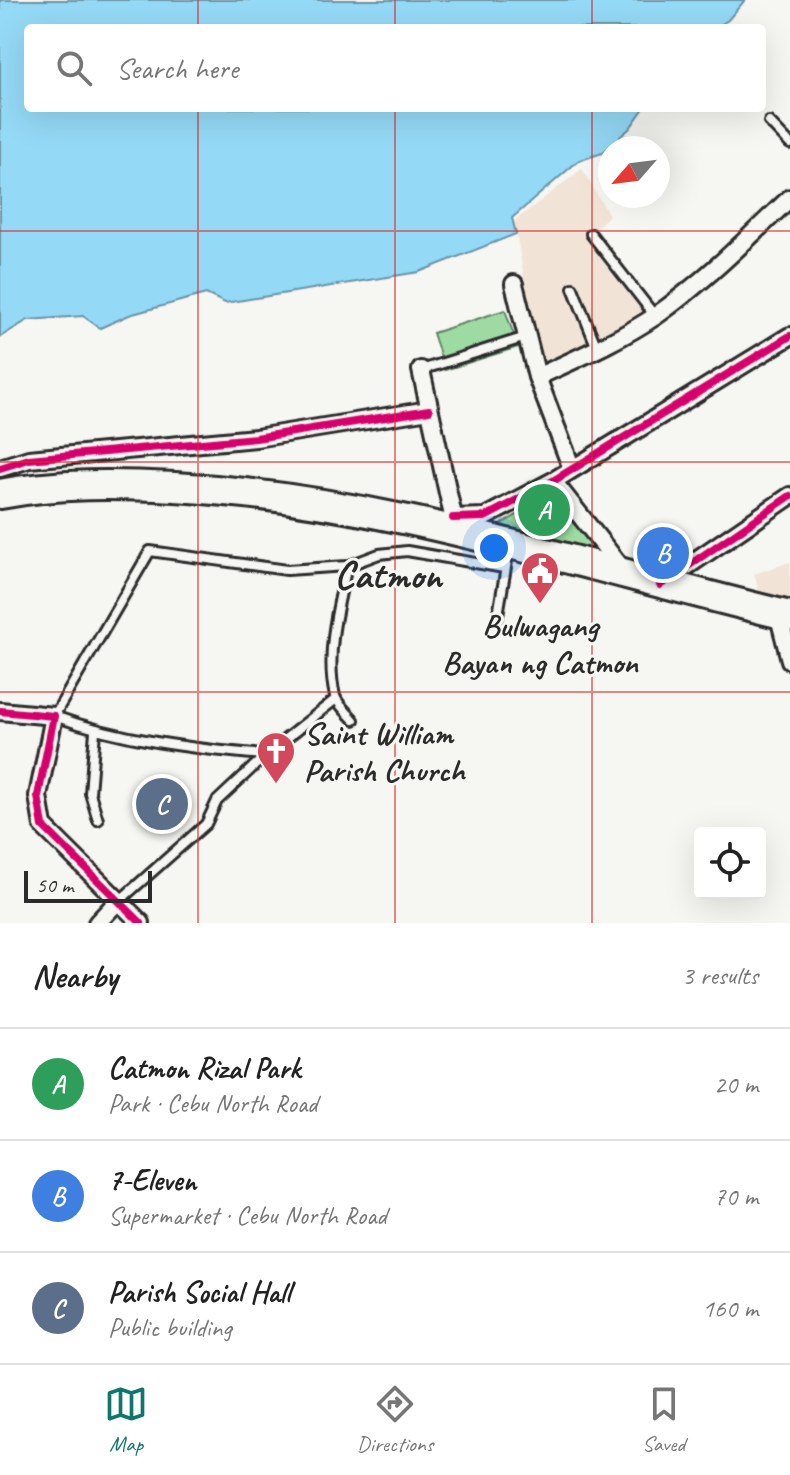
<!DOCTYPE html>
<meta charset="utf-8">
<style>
:root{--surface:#fff;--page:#f6f6f6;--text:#222;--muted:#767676;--line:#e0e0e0;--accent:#0f766e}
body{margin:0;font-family:Caveat,sans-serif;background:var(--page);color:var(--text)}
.controls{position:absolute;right:24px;bottom:24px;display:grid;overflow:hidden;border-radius:8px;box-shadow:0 8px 32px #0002}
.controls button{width:72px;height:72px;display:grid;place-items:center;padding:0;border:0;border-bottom:2px solid var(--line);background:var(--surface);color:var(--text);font:40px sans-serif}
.compass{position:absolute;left:598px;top:136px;width:72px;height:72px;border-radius:50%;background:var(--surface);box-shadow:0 8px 32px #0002;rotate:242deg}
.scale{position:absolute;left:24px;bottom:20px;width:128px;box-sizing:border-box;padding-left:8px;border:4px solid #2b2b2b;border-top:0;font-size:22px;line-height:28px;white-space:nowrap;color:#2b2b2b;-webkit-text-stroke:6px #f6f6f2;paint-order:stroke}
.you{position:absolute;left:494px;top:548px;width:28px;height:28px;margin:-20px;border:6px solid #fff;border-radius:50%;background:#1a73e8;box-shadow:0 0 0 12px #1a73e833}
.badge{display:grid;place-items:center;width:52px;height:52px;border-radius:50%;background:var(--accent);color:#fff;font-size:26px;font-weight:700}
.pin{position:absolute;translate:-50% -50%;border:4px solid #fff;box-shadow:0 2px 8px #0006}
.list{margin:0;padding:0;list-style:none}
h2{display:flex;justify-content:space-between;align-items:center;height:104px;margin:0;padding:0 32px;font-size:34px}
h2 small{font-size:26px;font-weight:400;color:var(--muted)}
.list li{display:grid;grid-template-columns:52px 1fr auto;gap:24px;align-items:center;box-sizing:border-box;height:112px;padding:0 32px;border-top:2px solid var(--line)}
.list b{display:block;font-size:30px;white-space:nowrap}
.list p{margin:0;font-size:26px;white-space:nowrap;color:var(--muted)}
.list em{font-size:26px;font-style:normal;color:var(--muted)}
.icon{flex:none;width:44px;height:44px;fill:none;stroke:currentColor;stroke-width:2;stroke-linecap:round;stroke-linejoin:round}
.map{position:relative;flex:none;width:790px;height:923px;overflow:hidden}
.search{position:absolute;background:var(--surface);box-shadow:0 8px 32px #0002;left:24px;right:24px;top:24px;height:88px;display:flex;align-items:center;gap:20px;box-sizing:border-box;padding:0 28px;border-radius:8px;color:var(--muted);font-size:30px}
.sheet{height:440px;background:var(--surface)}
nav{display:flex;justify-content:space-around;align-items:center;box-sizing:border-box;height:112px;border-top:2px solid var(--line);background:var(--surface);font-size:22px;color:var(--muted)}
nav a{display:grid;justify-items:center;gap:4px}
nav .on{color:var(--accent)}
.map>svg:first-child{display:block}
.built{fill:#f1e4d6}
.green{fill:#9edba3;stroke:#648367;stroke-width:2}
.water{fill:#94d9f6;stroke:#6a93a5;stroke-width:2}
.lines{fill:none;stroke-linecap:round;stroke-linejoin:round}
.lane-casing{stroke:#2b2b2b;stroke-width:14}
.street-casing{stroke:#2b2b2b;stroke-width:22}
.highway-casing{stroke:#2b2b2b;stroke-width:34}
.lane{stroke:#f6f6f2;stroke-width:8}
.street{stroke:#f6f6f2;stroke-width:16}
.highway{stroke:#f6f6f2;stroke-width:28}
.cycleway-casing{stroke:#f6f6f2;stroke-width:13}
.cycleway{stroke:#d6006c;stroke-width:8}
.grid{fill:none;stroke:#d62828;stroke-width:2;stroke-opacity:0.55}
.labels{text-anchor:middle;stroke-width:6;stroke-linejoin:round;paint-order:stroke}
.poi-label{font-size:32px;font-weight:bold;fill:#2b2b2b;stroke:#f6f6f2}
.district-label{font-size:40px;font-weight:bold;fill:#2b2b2b;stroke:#f6f6f2}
</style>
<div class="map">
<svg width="790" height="923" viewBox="0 0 790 923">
<rect width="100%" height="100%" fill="#f6f6f2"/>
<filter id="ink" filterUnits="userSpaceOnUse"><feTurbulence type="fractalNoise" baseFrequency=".0125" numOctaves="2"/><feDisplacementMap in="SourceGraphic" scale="16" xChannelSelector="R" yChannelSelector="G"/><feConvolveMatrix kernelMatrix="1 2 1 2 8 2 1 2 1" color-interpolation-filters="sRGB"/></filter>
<g filter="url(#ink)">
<path class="built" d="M582,169L609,215L586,239L647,315L541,372L514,221Z
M790,562V605L761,597L754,574Z"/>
<path class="green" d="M505,310L518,347L445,370L433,333Z
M551,495L595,549L500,525Z"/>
<path class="water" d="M0,0H745L728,20L715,28H28V108H644L630,128L602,153L578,161L512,218L516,234L419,272L225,303L206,294L129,315L100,328L83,316L28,320L0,337Z"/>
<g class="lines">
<defs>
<path id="lane" d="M769,122L790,144
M591,234L655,316
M573,288L597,348
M421,370L526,337
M347,566C338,605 325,655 335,696C338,705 348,713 354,720
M497,621L509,549
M95,731L90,793L98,820
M284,740L336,699
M265,755C193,749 121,740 54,716L150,551L287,570L347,566L379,554L407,551L504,568
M118,902L206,824L217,801L266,755"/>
<path id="street" d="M514,284L537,377L572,469
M421,370L455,525
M537,377C578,358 620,340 657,315C705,281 747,239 790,198
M0,468L29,459L256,438L429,410
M553,481L624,571
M453,518L485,517L553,481L790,336
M661,584L790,496
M778,613L790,660
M0,711L54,716L38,796L43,826L141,923
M97,923L117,902"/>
<path id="highway" d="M0,494C57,483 117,484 175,487C386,499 586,567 790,616"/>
</defs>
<use href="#lane" class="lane-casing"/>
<use href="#street" class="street-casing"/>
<use href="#highway" class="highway-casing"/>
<use href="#lane" class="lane"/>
<use href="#street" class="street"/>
<use href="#highway" class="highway"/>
<defs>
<path id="cycleway" d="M0,468L29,459L256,438L429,410
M453,518L485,517L553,481L790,336
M660,585L790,496
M0,711L54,716L38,796L43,826L141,923"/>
</defs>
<use href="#cycleway" class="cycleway-casing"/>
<use href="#cycleway" class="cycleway"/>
</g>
</g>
<path class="grid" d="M198,0V28M395,0V28M592,0V28M198,108V923M395,108V923M592,108V923M0,231H790M0,462H790M0,692H790"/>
<defs>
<symbol id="civic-pin" viewBox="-11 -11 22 30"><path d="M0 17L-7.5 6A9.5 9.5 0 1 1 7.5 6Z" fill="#d1495b" stroke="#f6f6f2"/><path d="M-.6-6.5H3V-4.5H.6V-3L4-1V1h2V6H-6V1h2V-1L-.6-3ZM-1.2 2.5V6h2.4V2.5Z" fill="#fff"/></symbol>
<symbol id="church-pin" viewBox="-11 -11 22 30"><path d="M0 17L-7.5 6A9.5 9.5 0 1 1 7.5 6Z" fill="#d1495b" stroke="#f6f6f2"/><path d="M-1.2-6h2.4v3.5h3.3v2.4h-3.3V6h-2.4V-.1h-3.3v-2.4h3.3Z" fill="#fff"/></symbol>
</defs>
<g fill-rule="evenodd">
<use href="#civic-pin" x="518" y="549" width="44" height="60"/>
<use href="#church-pin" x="254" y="729" width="44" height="60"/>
</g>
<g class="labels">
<g class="poi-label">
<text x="540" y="636">Bulwagang<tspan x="540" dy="37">Bayan ng Catmon</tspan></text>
<text x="304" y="744" text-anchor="start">Saint William<tspan x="304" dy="37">Parish Church</tspan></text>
</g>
<g class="district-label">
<text x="388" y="588">Catmon</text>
</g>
</g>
</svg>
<div class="controls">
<button><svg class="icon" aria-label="locate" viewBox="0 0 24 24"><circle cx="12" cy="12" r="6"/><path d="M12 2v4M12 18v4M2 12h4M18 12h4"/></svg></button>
</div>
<svg class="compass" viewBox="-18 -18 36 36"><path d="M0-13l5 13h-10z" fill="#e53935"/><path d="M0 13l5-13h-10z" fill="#767676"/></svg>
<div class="scale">50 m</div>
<div class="you"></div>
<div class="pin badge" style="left:544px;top:510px;background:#2e9e5b">A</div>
<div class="pin badge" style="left:663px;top:553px;background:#3f7fe0">B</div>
<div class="pin badge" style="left:162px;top:804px;background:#5c6f8a">C</div>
<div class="search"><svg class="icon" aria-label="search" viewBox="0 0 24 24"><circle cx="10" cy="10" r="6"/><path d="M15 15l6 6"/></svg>Search here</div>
</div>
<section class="sheet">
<h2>Nearby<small>3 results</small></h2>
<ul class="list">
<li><span class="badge" style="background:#2e9e5b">A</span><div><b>Catmon Rizal Park</b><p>Park · Cebu North Road</p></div><em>20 m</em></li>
<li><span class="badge" style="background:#3f7fe0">B</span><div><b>7-Eleven</b><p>Supermarket · Cebu North Road</p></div><em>70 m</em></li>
<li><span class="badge" style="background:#5c6f8a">C</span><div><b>Parish Social Hall</b><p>Public building</p></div><em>160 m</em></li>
</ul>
</section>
<nav>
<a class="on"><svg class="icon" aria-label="map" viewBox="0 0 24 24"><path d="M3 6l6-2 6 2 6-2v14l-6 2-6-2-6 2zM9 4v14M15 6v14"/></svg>Map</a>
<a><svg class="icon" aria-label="directions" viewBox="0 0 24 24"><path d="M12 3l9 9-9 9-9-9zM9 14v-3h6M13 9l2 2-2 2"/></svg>Directions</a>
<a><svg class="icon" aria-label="saved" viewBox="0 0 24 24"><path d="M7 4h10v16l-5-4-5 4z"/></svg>Saved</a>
</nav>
